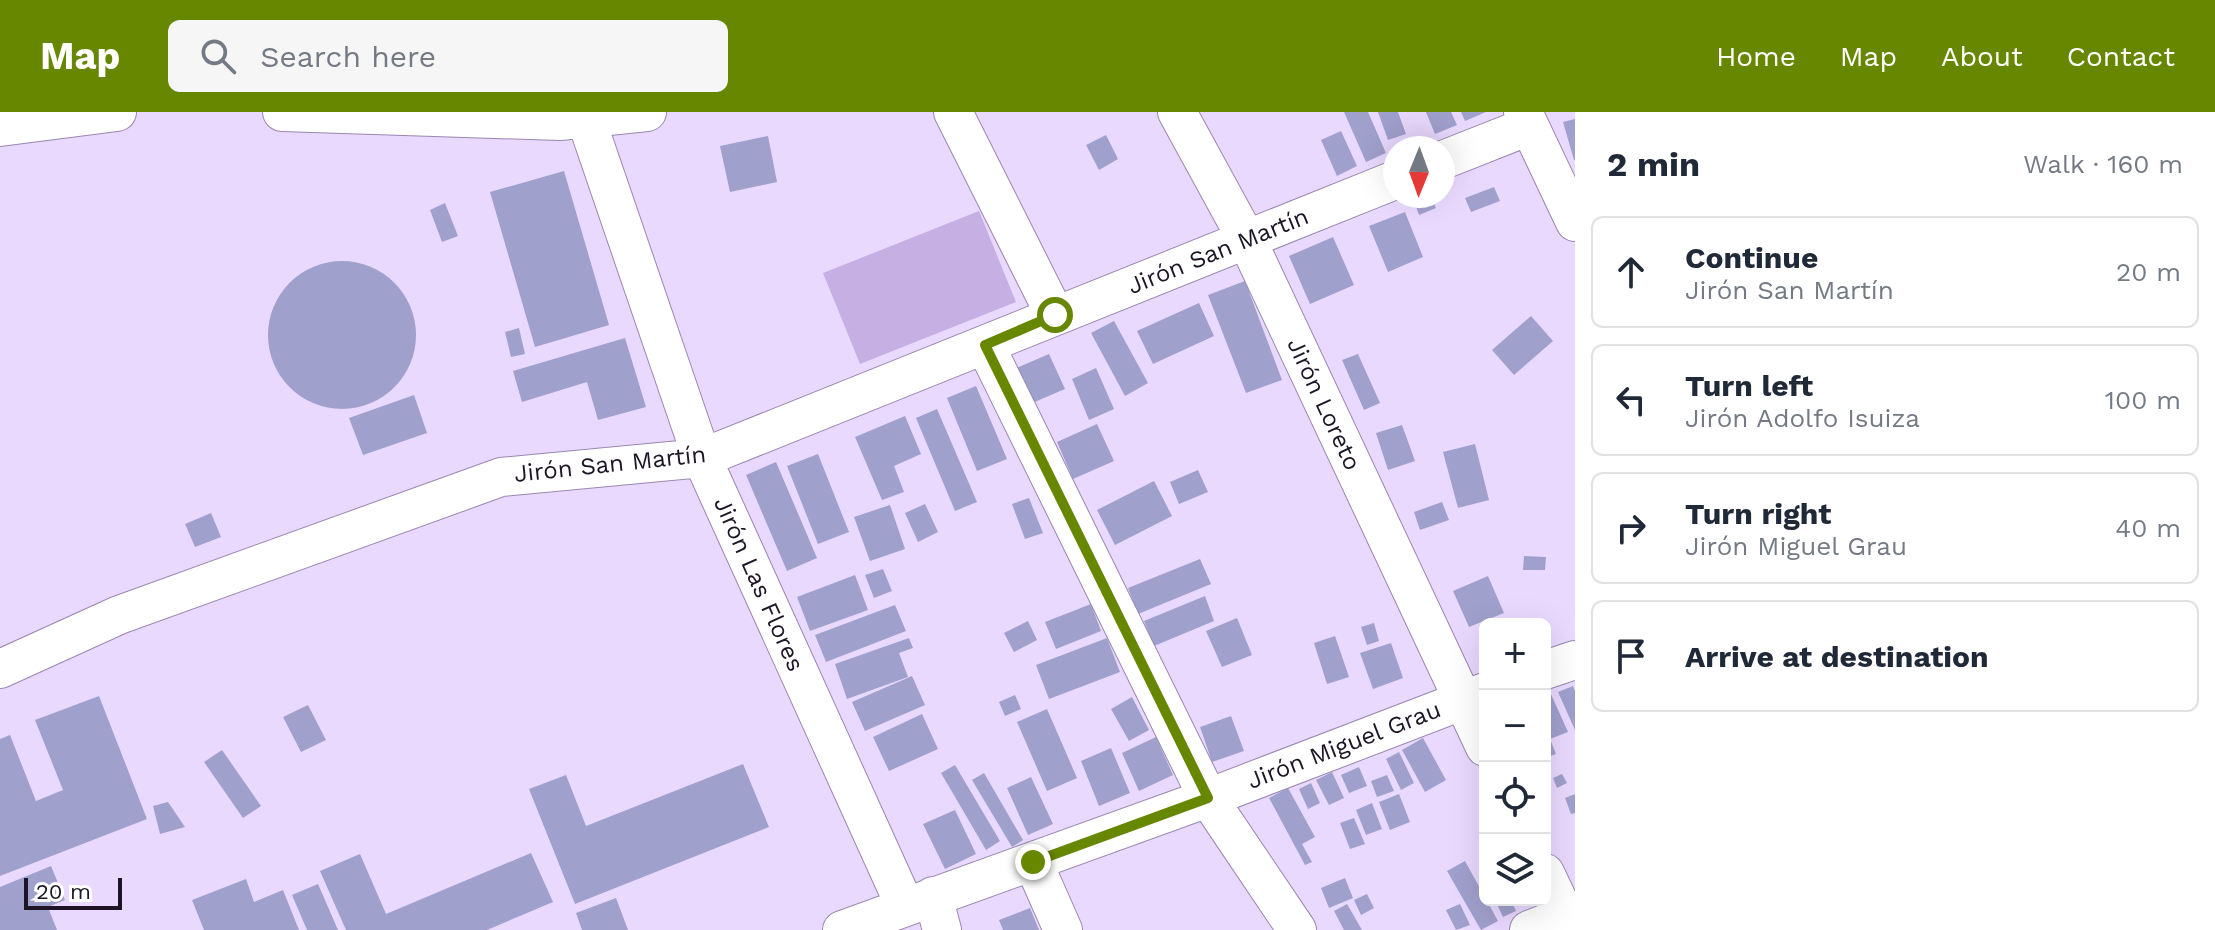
<!DOCTYPE html>
<meta charset="utf-8">
<style>
:root{--surface:#fff;--page:#f6f6f7;--text:#1f2937;--muted:#747a83;--line:#e0e1e3;--accent:#678701}
body{margin:0;font-family:"Work Sans",sans-serif;background:var(--page);color:var(--text)}
.controls{position:absolute;right:24px;bottom:24px;display:grid;overflow:hidden;border-radius:12px;box-shadow:0 8px 32px #0002}
.controls button{width:72px;height:72px;display:grid;place-items:center;padding:0;border:0;border-bottom:2px solid var(--line);background:var(--surface);color:var(--text);font:40px sans-serif}
.compass{position:absolute;left:1383px;top:24px;width:72px;height:72px;border-radius:50%;background:var(--surface);box-shadow:0 8px 32px #0002;rotate:181deg}
.scale{position:absolute;left:24px;bottom:20px;width:98px;box-sizing:border-box;padding-left:8px;border:4px solid #1d1526;border-top:0;font-size:22px;line-height:28px;white-space:nowrap;color:#1d1526;-webkit-text-stroke:6px #fff;paint-order:stroke}
.stop{position:absolute;width:24px;height:24px;margin:-18px;border:6px solid #678701;border-radius:50%;background:#fff}
.stop.end{background:#678701;border-color:#fff;box-shadow:0 2px 8px #0008}
.list{margin:0;padding:0;list-style:none}
h2{display:flex;justify-content:space-between;align-items:center;height:104px;margin:0;padding:0 32px;font-size:34px}
h2 small{font-size:26px;font-weight:400;color:var(--muted)}
.list li{display:grid;grid-template-columns:52px 1fr auto;gap:24px;align-items:center;box-sizing:border-box;height:112px;margin:0 16px 16px;padding:0 16px;border:2px solid var(--line);border-radius:12px}
.list b{display:block;font-size:30px;white-space:nowrap}
.list p{margin:0;font-size:26px;white-space:nowrap;color:var(--muted)}
.list em{font-size:26px;font-style:normal;color:var(--muted)}
.icon{flex:none;width:44px;height:44px;fill:none;stroke:currentColor;stroke-width:2;stroke-linecap:round;stroke-linejoin:round}
.map{position:relative;flex:none;width:1575px;height:818px;overflow:hidden}
header{display:flex;align-items:center;gap:48px;box-sizing:border-box;height:112px;padding:0 40px;background:var(--accent);color:#fff}
header strong{font-size:38px}
nav{display:flex;gap:44px;margin-inline-start:auto;font-size:28px}
.search{width:560px;height:72px;background:var(--page);display:flex;align-items:center;gap:20px;box-sizing:border-box;padding:0 28px;border-radius:12px;color:var(--muted);font-size:30px}
main{display:flex}
aside{flex:1;background:var(--surface)}
.map>svg:first-child{display:block}
.green{fill:#c6b0e3}
.building{fill:#a0a0cd}
.lines{fill:none;stroke-linecap:round;stroke-linejoin:round}
.street-casing{stroke:#9987b1;stroke-width:40}
.street{stroke:#fff;stroke-width:38}
.route{stroke:#678701;stroke-width:10}
.labels{text-anchor:middle;stroke-width:8;stroke-linejoin:round;paint-order:stroke}
.street-label{font-size:24px;fill:#1d1526;stroke:#fff}
</style>
<header>
<strong>Map</strong>
<div class="search"><svg class="icon" aria-label="search" viewBox="0 0 24 24"><circle cx="10" cy="10" r="6"/><path d="M15 15l6 6"/></svg>Search here</div>
<nav><a>Home</a><a>Map</a><a>About</a><a>Contact</a></nav>
</header>
<main>
<div class="map">
<svg width="1575" height="818" viewBox="0 0 1575 818">
<rect width="100%" height="100%" fill="#e9d9fe"/>
<path class="green" d="M979,99L1016,190L860,252L823,161Z"/>
<path class="building" d="M1344,0H1368L1386,41L1366,50Z
M1378,0H1398L1406,22L1388,28Z
M1426,0H1451L1457,13L1435,22Z
M1461,0H1486L1465,9Z
M1575,7V48H1574L1563,10Z
M1341,19L1357,54L1337,64L1321,28Z
M1106,23L1118,47L1099,58L1086,33Z
M768,24L777,70L730,80L720,34Z
M564,59L609,213L535,235L490,80Z
M1494,75L1500,89L1471,100L1465,86Z
M1431,85L1436,96L1419,103L1415,92Z
M445,91L458,124L442,130L430,98Z
M1405,100L1423,145L1388,160L1369,114Z
M1333,125L1354,173L1310,192L1289,144Z
M268 223a74 74 0 1 1 148 0a74 74 0 1 1-148 0Z
M1245,169L1282,268L1246,281L1208,183Z
M1199,191L1214,224L1153,252L1137,219Z
M1531,204L1553,229L1514,263L1492,238Z
M1114,209L1148,271L1125,284L1091,221Z
M519,216L525,242L511,245L505,220Z
M625,226L646,295L598,308L587,270L522,290L513,259Z
M1049,242L1065,277L1030,292L1014,257Z
M1358,242L1380,291L1364,298L1342,248Z
M1096,256L1114,297L1089,308L1072,267Z
M976,274L1007,347L977,359L947,286Z
M414,283L427,321L363,343L349,306Z
M937,297L977,390L955,399L916,306Z
M905,304L921,342L894,354L904,380L882,388L855,325Z
M1097,312L1114,349L1073,367L1057,330Z
M1402,313L1415,349L1388,358L1376,321Z
M1475,332L1489,388L1458,396L1443,340Z
M818,342L849,420L818,432L787,354Z
M776,350L817,446L787,459L746,363Z
M1198,358L1208,380L1179,392L1170,370Z
M1154,369L1172,404L1115,433L1097,398Z
M1029,386L1043,421L1025,427L1012,392Z
M1442,390L1449,408L1420,418L1414,400Z
M925,392L938,420L918,430L905,401Z
M890,393L905,437L870,449L854,405Z
M211,401L221,425L195,435L185,412Z
M1524,444L1546,445L1545,458H1523Z
M1200,447L1211,472L1138,502L1128,476Z
M883,457L892,479L874,486L865,463Z
M855,463L868,498L810,519L797,485Z
M1488,464L1504,501L1469,515L1453,479Z
M1205,484L1214,509L1154,534L1144,509Z
M1091,492L1101,519L1056,537L1045,510Z
M895,493L906,519L826,550L815,523Z
M1237,506L1252,543L1222,555L1206,519Z
M1028,509L1037,528L1014,540L1004,521Z
M1374,511L1379,529L1367,533L1361,515Z
M1335,524L1349,565L1327,572L1314,531Z
M909,526L913,536L899,541L908,565L847,587L835,552Z
M1107,526L1120,560L1049,587L1036,553Z
M1391,531L1403,566L1373,577L1360,541Z
M912,564L925,593L865,619L852,590Z
M1573,574L1575,579V618L1558,580Z
M1550,580L1568,620L1550,627L1556,642L1545,646V582Z
M1015,583L1021,597L1005,604L999,590Z
M99,584L147,707L0,764V627L10,623L36,689L63,678L35,608Z
M1132,585L1149,618L1129,629L1111,597Z
M308,593L326,628L301,640L283,605Z
M1047,597L1077,666L1047,679L1017,610Z
M922,602L938,637L889,659L873,625Z
M1231,604L1244,639L1212,650L1200,615Z
M1156,625L1173,663L1139,679L1122,641Z
M1423,626L1446,668L1425,680L1402,638Z
M1111,636L1130,681L1099,694L1081,649Z
M222,638L261,694L243,706L204,650Z
M1399,640L1414,671L1401,678L1386,647Z
M743,652L769,715L575,792L529,677L566,663L586,714Z
M955,653L1000,729L986,738L941,661Z
M1359,655L1367,674L1349,681L1341,663Z
M1332,660L1344,686L1329,693L1316,668Z
M984,661L1023,728L1012,735L972,668Z
M1562,662L1567,671L1557,676L1553,666Z
M1387,663L1394,679L1377,685L1371,669Z
M1031,665L1053,712L1028,723L1007,676Z
M1311,671L1320,691L1308,697L1299,677Z
M1288,676L1315,725L1302,732L1312,750L1305,753L1269,686Z
M1399,682L1410,710L1390,718L1379,690Z
M1575,682V701L1571,702L1565,686Z
M168,690L185,715L160,722L153,694Z
M1372,691L1382,717L1366,723L1356,698Z
M955,698L976,742L945,757L923,712Z
M1354,706L1365,732L1350,737L1340,711Z
M531,741L553,790L487,818H346L320,759L360,742L386,802Z
M1465,749L1498,809L1481,818L1447,759Z
M51,754L65,788L48,795L57,818H0V775Z
M1345,766L1353,786L1329,796L1321,776Z
M246,767L254,790L283,778L299,818H204L192,788Z
M318,772L338,818H307L292,783Z
M1367,782L1374,796L1361,803L1354,788Z
M616,786L628,818H582L576,801Z
M1495,788H1511L1516,799L1503,805Z
M1347,792L1362,818H1344L1334,799Z
M1460,792L1470,813L1456,818L1446,798Z
M1030,796L1039,818H1003L999,808Z"/>
<g class="lines">
<defs>
<path id="street" d="M282,0L560,9L647,0
M953,0L1055,203
M1177,0L1247,128L1485,635
M1523,0L1575,110
M586,7L702,346L905,794
M0,15L117,0
M1443,48L1529,14
M985,233L1208,686L1297,818
M0,557L119,503L501,365L702,346L1395,68
M1545,558L1575,548
M1033,750L1063,818
M1545,761L1572,818
M933,784L942,818
M842,818L1208,686L1485,580
M1529,818L1575,800"/>
</defs>
<use href="#street" class="street-casing"/>
<use href="#street" class="street"/>
</g>
<g class="lines">
<path class="route" d="M1033,750L1208,686L985,233L1055,203"/>
</g>
<g class="labels">
<g class="street-label">
<text transform="translate(1218 139) rotate(-22)" y="8">Jirón San Martín</text>
<text transform="translate(1324 292) rotate(65)" y="8">Jirón Loreto</text>
<text transform="translate(610 352) rotate(-6)" y="8">Jirón San Martín</text>
<text transform="translate(759 472) rotate(66)" y="8">Jirón Las Flores</text>
<text transform="translate(1344 633) rotate(-21)" y="8">Jirón Miguel Grau</text>
</g>
</g>
</svg>
<div class="controls">
<button>+</button>
<button>−</button>
<button><svg class="icon" aria-label="locate" viewBox="0 0 24 24"><circle cx="12" cy="12" r="6"/><path d="M12 2v4M12 18v4M2 12h4M18 12h4"/></svg></button>
<button><svg class="icon" aria-label="layers" viewBox="0 0 24 24"><path d="M12 4l9 5-9 5-9-5zM3 14l9 5 9-5"/></svg></button>
</div>
<svg class="compass" viewBox="-18 -18 36 36"><path d="M0-13l5 13h-10z" fill="#e53935"/><path d="M0 13l5-13h-10z" fill="#747a83"/></svg>
<div class="scale">20 m</div>
<div class="stop" style="left:1055px;top:203px"></div>
<div class="stop end" style="left:1033px;top:750px"></div>
</div>
<aside>
<h2>2 min<small>Walk · 160 m</small></h2>
<ul class="list">
<li><svg class="icon" aria-label="ahead" viewBox="0 0 24 24"><path d="M12 20V5M6 11l6-6 6 6"/></svg><div><b>Continue</b><p>Jirón San Martín</p></div><em>20 m</em></li>
<li><svg class="icon" aria-label="left" viewBox="0 0 24 24"><path d="M17 20v-9H6M10 6l-5 5 5 5"/></svg><div><b>Turn left</b><p>Jirón Adolfo Isuiza</p></div><em>100 m</em></li>
<li><svg class="icon" aria-label="right" viewBox="0 0 24 24"><path d="M7 20v-9h11M14 6l5 5-5 5"/></svg><div><b>Turn right</b><p>Jirón Miguel Grau</p></div><em>40 m</em></li>
<li><svg class="icon" aria-label="arrive" viewBox="0 0 24 24"><path d="M6 21V4h12l-3 4 3 4H6"/></svg><div><b>Arrive at destination</b></div></li>
</ul>
</aside>
</main>
